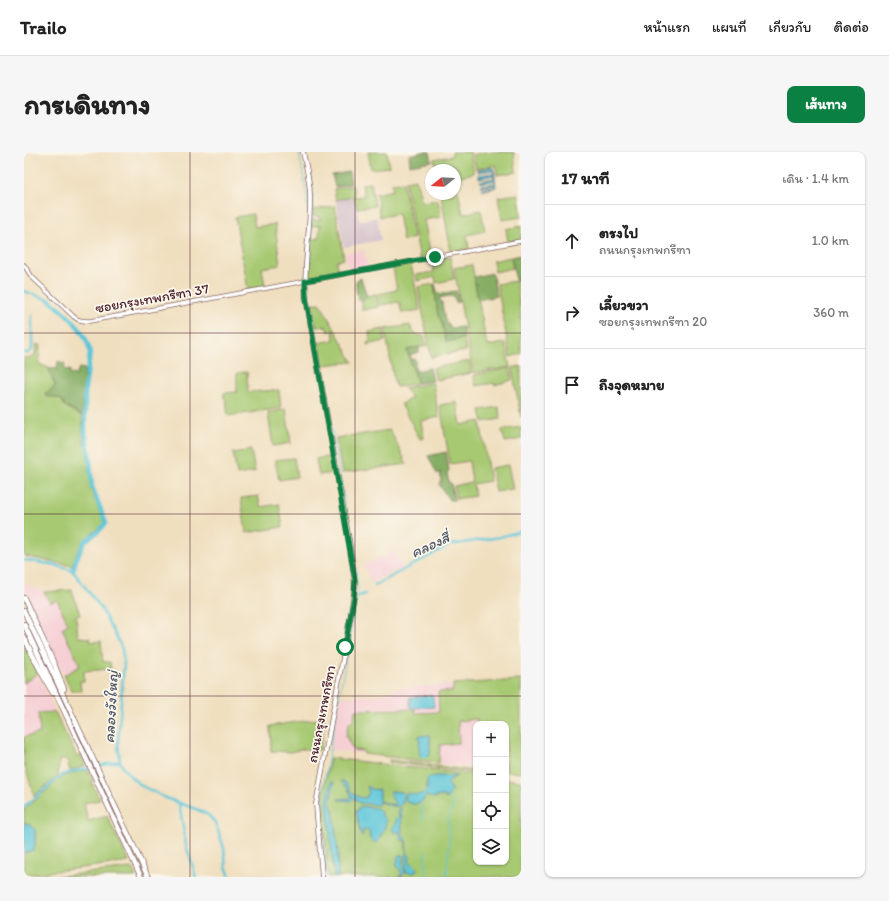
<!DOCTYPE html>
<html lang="th">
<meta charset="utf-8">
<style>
:root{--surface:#fff;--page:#f6f6f6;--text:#222;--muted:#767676;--line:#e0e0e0;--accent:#0b8043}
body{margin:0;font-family:Itim,"Playpen Sans Thai",sans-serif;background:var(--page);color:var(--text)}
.controls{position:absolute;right:12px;bottom:12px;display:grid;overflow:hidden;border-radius:8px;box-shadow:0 1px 3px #0004}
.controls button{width:36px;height:36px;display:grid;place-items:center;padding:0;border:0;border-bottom:1px solid var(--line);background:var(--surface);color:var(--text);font:20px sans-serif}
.compass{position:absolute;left:401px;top:12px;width:36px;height:36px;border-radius:50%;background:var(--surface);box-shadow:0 1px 3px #0004;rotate:252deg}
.stop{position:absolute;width:12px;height:12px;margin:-9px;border:3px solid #0b8043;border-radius:50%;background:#fff}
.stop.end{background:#0b8043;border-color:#fff;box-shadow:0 1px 4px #0008}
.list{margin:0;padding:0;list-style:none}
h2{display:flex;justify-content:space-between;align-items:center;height:52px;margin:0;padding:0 16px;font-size:17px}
h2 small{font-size:13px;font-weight:400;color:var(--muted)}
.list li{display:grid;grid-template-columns:26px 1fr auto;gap:12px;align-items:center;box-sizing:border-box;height:72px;padding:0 16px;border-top:1px solid var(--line)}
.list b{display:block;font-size:15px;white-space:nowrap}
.list p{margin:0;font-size:13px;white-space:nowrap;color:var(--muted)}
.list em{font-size:13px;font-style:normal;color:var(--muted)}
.icon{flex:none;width:22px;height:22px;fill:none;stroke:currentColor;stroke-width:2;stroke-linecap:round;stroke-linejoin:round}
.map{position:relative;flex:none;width:497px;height:725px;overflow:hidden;border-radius:8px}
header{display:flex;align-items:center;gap:24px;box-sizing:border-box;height:56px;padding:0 20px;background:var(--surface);border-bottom:1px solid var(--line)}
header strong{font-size:19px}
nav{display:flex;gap:22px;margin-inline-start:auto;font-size:14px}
.intro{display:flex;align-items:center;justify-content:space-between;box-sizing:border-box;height:96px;padding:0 24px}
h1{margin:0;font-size:28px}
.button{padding:10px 18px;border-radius:8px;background:var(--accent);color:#fff;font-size:14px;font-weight:700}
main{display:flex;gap:24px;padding:0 24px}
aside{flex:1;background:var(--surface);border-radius:8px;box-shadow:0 1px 3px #0004}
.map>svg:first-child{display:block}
.built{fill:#f6cfd5}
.industrial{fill:#d1bdc8}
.green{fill:#a7c972;stroke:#78744e}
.forest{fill:#85ad64;stroke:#686648}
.water{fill:#5dc6d9;stroke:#547282}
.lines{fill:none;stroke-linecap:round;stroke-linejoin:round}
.stream{stroke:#5dc6d9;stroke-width:1}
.canal{stroke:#5dc6d9;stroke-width:2.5}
.river{stroke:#5dc6d9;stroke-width:4.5}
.tertiary-casing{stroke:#84625f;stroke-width:5}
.secondary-casing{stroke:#84625f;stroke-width:5.5}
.primary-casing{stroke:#84625f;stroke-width:6}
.tertiary{stroke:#fff;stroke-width:3.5}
.secondary{stroke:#fff;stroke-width:4}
.primary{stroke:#fff;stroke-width:4.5}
.route{stroke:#0b8043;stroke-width:5}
.grid{fill:none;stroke:#4a1f2b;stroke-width:1;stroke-opacity:0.55}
.labels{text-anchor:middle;stroke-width:3.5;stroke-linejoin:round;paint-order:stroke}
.street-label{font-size:14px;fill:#4a1f2b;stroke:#fbf7ec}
.water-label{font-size:15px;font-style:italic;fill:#515968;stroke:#fbf7ec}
</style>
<header>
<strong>Trailo</strong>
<nav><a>หน้าแรก</a><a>แผนที่</a><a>เกี่ยวกับ</a><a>ติดต่อ</a></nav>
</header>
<div class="intro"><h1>การเดินทาง</h1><a class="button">เส้นทาง</a></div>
<main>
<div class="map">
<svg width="497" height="725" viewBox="0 0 497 725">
<rect width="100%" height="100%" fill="#fbf7ec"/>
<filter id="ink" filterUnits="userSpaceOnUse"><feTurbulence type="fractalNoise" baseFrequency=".025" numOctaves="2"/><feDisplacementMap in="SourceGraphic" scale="8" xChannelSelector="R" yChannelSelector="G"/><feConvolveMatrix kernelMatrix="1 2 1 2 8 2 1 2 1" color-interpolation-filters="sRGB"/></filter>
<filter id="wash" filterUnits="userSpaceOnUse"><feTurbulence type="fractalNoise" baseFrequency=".012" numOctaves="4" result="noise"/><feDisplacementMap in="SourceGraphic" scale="16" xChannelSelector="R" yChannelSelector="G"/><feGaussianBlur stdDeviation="0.9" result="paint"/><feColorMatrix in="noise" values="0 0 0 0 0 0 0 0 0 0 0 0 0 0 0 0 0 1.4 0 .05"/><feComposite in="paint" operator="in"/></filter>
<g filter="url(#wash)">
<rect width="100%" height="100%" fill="#f0dfbf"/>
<path class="built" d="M340,98L344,116L325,119L321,101Z
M371,399L379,416L347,430L340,413Z
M0,431L20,440L26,451L33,448L44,472L38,476L56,514L40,523L0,438Z
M14,521L31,560L15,561L16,581L0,585V531Z
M448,531L453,572H452V616L309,598L307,597L317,545L357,543L377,536Z"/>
<path class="industrial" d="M331,45L335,69L353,65L357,88L320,95L312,48Z"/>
<path class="green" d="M344,0H363L365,15L347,17Z
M428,0H446L450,21L433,25L431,16L421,18H412L410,7L428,4Z
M462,0H490L492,20L473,23L472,13L452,17L449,3Z
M392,27L398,50L414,48L417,65L400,68L407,104L396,107L381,29Z
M379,30L390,86L379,89L374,62L356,65L352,42L369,38L368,31Z
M347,31L351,54L333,56L330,45L312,48L310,37L329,34L331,45L340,44L338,32Z
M431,39H434L439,62L457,58L461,79L443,83L445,97L427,100L417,43L421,42H431Z
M494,42L497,58V65L478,68L474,45Z
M311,54L320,107L312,109L314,120L286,126L287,88L295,86L296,73L287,75L288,68H296V65L289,64V58Z
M229,62L231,75L251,72L256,113L238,116L241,134L224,138L211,65Z
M497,74V88L484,90L482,77Z
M426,105L430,127L412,131L411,125L393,129L392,123L410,120L408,108Z
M487,105L489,116L471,120L469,109Z
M387,112L396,158L378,161L375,150L357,153L355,142L373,138L369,116Z
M448,113L463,194L481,191L486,215L449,221L430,116Z
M492,129L497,163V202L486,205L473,132Z
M411,132L410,133L414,164H415L418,171L422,190L440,186L442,199L407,205L394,135Z
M353,142L355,155L338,158V149L343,144Z
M296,151L329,210L298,213L294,191L310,188L309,178L304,180L302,174L292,175L288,152Z
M386,173C389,181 391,183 400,184L402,194L383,198L386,209L394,231L373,235L371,234L361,177Z
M359,177L361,189L343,193V191L346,189L345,180Z
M12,193H16L15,212L25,216C26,222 29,227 31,233L27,238L21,241L29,245L37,247L41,254L58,264L60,290L63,297L67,338L80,369V372L59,389L52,403L48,414L0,404V205L5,206L11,203Z
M445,209L447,221L412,228L409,216Z
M497,214V265L488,216Z
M486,216L488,228L470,233L469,231L452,234L450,225L451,223Z
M223,220L224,240L255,238L257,256L204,264L202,247L200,246V241L213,240V221Z
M407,231L409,232L415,265L397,269L400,286L396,287L377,252L388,246L380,236Z
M433,250L437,273L456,269L466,329L449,332L451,344L432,347L430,334L448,330L445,309L426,312L416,253Z
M475,255L476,267L459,270L456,258Z
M262,257L267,291L249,294L244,261Z
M497,275V287L481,290L478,278Z
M366,278L383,312L318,321L312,286Z
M227,298L231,320L213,323L209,301Z
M307,304L310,321L295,323L292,307Z
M270,306L273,325L255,328L251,308Z
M484,313L489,337L472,340L467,316Z
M234,344L237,355L255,352L259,375L222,381L217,346Z
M48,438L56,463L52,464L54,485L66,486L67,490L77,489L79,510H86L87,517L60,519V529H56L57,539H47L40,523L56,514L38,476L44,472L33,448L26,451L20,440Z
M0,493L14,521L0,531Z
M497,528V621L482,619V572H453V567L434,569L435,591L416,593L415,611L340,602L339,599L329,598L322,584L324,573L330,566L331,558L391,557V561L415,560L414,540L429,539V532Z
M31,560L53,605L57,603L61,614L46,619L43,608H35L34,624L10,644L0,611V585L16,581L14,561Z
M301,566L296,598L279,597L266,600L247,599L246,574Z
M306,606L452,623V710H482V627L497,629V725H304L299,656L300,634Z
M365,608L452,619V621L365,610Z
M63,617L69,628L67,629L76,648L60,651L64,669L83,664L105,710L0,723V701L9,698L11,694V678L2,671H0V658L34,628L40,624Z
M108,716L112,725H27L35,724Z"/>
<path class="forest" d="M399,0H406L408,9L386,13L385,3Z
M325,20L327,32L311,35L308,23Z
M497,103V125L492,129L487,105Z
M468,121L473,144L454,148L450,125Z
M337,126L343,144L338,149L334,147L332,137V129L334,127Z
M411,132L414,142L432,139L435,150L432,151L430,145L425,144L415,146L418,151L421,169L425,172L426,176L439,175L440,186L422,190L418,171L415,164H414L410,133Z
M395,195V200L386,203L388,208L391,207L392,219L406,216L409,229L394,231L386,209L383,199V198Z
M34,209L41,212L40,217L46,218V222L52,223L55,216L61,217L59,258L58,264L41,254L37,247L29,245H22L21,242L27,238L31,233C29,227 26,222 25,216L33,217Z
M422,300L425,318L423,321L425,331H427L430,348H425L415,332L417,328L416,320L413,322L404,304Z"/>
<path class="water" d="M469,15L470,16L472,35L458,39V37L470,35V33L457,35L456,34L459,33L471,31V28L457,31L456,29L470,26V23L455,26V23L470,21V20L469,18L454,20V19L455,18Z
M407,543L408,544H409L410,555L390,556L386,555V545Z
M406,583V601L405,604C394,609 396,603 395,595C395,593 395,591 396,588L394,585L396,584Z
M412,624H433L427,627L424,631L426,637L428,638L422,647L420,644H417L409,646L403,644L400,646L399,649C389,653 393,653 382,650V641C389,642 402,646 403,635C403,633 403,630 403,628L405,625Z
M317,629H319L321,630L323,633L325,635C326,642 335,646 341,646L345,641L343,634L348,637L355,638V649L371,653C371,647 364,646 367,639L378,640L379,641C379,644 380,649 378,652C372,658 362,651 355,650V652L354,653L336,651L334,650L331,646L326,649L320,648H314V647H315L327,646L328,645L324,637Z
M307,630H310L306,651L309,658L314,700V725H310L303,649Z
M336,654L353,656C355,657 360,666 362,669C362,676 357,681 355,688L353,690H349L346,687L345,679L343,677L339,678V684H337L332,660V659L334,658Z
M377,656L378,682L382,688L383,700L386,705L385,709L391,714L393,717L392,719L389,721L381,720L377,725H376C379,719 375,717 372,712L374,710C373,707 373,706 375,703H378L379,705L378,710C381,713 379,716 380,719H382V690L377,687L375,679L370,681L368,675L372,672V668L375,664L374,657Z
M0,671C5,671 8,675 11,678V694L9,698L0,701Z"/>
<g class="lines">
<path class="stream" d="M275,0L283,45V53
M281,0L288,31L289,56L285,126
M284,129L286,152L292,182
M397,648L399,668
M401,700L402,725
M303,725L298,659L299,637L333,445L334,434L331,410L304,256
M422,725L425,694L424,666L429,655L428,650L424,644"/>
<path class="canal" d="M0,139L25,148
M0,201H4L8,198V163
M0,408L31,413L49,419L77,456L93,486L98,497L100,511L94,591L96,609L99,616L108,626L118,634L142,646L177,659L184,663L191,670L200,696L202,714L206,725
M351,433L426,393L476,385L497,379
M333,445L341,442
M155,651L162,693L172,725
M0,655L38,623L44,621L96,609"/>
<path class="river" d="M25,148C41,160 64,180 66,201L61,238V280L66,307L68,334L82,371L75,379L61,389L52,408L49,419"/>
</g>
</g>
<g filter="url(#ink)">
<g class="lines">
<defs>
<path id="tertiary" d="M0,113L8,125L50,165C55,169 60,169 66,169L497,89"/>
<path id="secondary" d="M279,0C282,14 286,29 286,43C287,78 279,112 282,146L325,388L330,423L331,434L327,462L292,652L298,725"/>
<path id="primary" d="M0,446L31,514L40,537
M0,459L124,725
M0,472L117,725
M0,485C9,504 18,523 29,541"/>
</defs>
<use href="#tertiary" class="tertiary-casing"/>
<use href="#secondary" class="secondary-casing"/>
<use href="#primary" class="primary-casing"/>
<use href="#tertiary" class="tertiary"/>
<use href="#secondary" class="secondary"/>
<use href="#primary" class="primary"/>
</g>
</g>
<g class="lines" filter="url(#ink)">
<path class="route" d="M321,495L330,445L331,428L282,146L281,129L411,105"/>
</g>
<path class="grid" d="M166,0V725M331,0V725M0,181H497M0,362H497M0,544H497"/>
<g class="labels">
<g class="street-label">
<text transform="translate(128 146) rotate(-10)" y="5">ซอยกรุงเทพกรีฑา 37</text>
<text transform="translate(297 562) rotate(-79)" y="5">ถนนกรุงเทพกรีฑา</text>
</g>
<g class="water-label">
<text transform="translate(406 393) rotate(-25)" y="5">คลองสี่</text>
<text transform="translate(87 555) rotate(-87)" y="5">คลองวังใหญ่</text>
</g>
</g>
</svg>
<div class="controls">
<button>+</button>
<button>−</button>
<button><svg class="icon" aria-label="locate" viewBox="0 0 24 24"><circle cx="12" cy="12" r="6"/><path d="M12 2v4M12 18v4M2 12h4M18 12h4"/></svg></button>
<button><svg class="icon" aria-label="layers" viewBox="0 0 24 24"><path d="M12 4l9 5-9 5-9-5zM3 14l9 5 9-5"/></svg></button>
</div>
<svg class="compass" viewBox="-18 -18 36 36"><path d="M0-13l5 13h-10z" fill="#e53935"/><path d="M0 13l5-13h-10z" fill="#767676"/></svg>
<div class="stop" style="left:321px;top:495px"></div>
<div class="stop end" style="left:411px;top:105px"></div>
</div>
<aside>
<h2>17 นาที<small>เดิน · 1.4 km</small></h2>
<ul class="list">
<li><svg class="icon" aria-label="ahead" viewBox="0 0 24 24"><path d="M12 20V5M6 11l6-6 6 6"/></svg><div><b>ตรงไป</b><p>ถนนกรุงเทพกรีฑา</p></div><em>1.0 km</em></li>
<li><svg class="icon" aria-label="right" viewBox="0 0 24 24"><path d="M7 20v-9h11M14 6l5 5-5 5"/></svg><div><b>เลี้ยวขวา</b><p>ซอยกรุงเทพกรีฑา 20</p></div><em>360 m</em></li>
<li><svg class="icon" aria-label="arrive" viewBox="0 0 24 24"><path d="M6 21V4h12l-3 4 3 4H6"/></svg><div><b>ถึงจุดหมาย</b></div></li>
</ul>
</aside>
</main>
